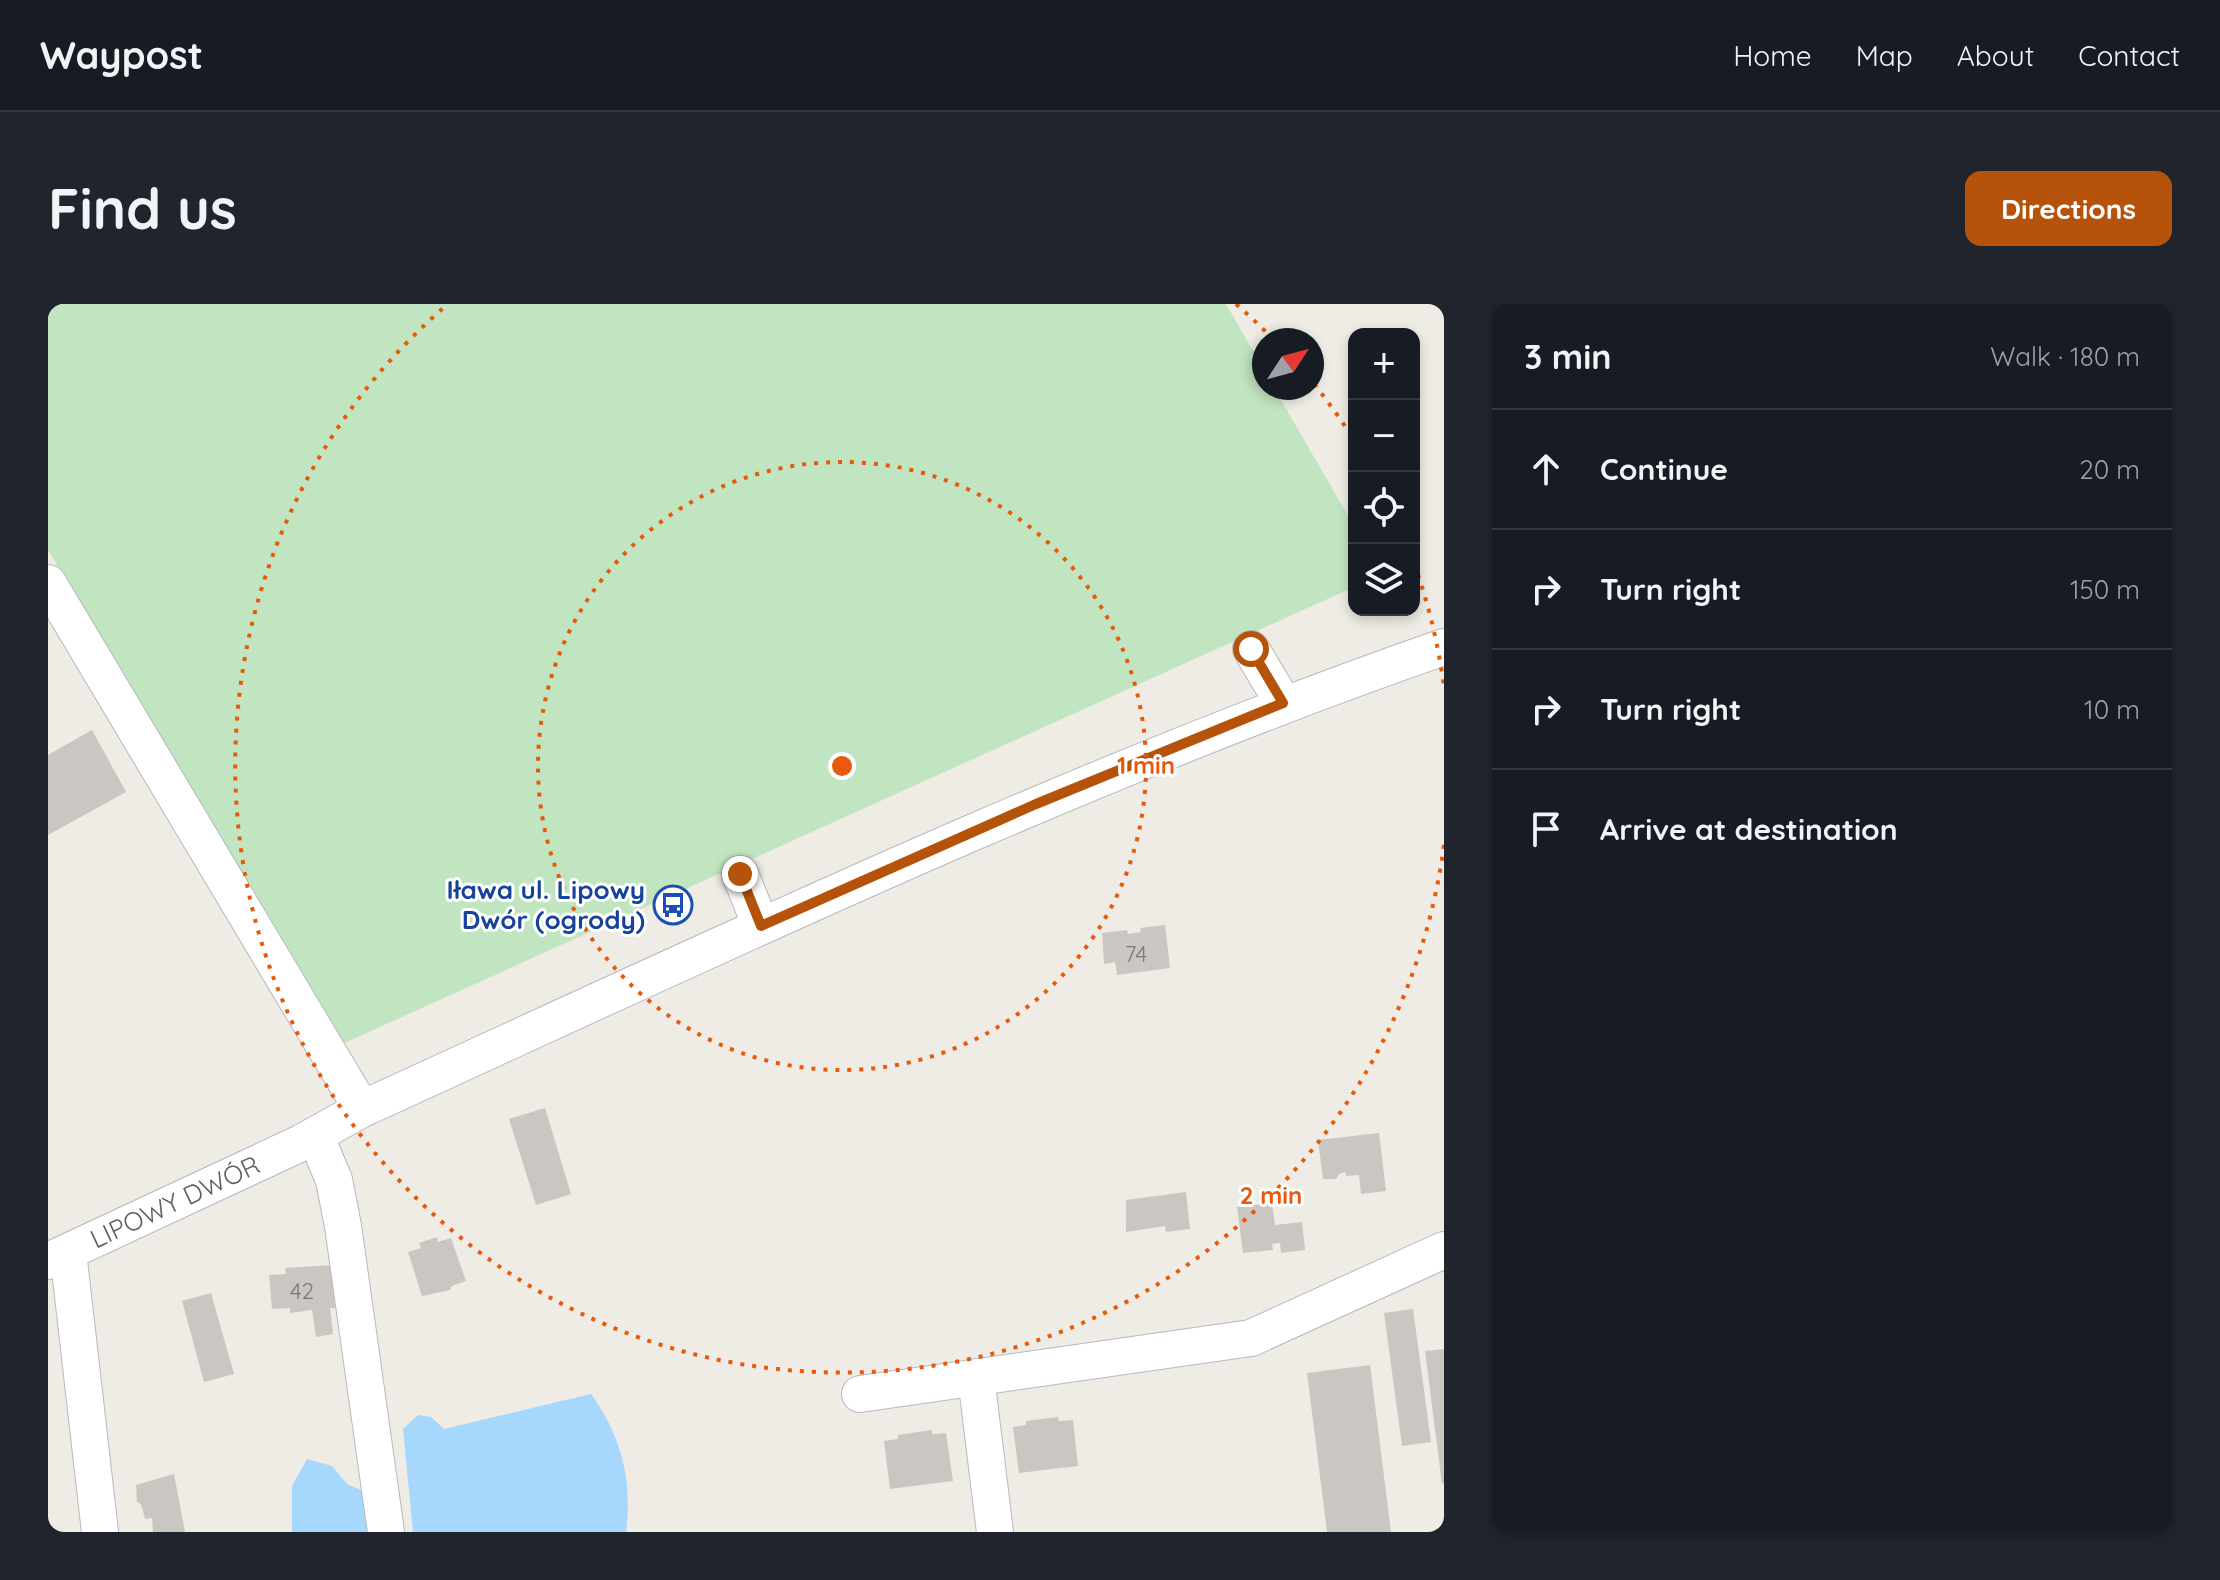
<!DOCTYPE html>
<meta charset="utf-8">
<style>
:root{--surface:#171b24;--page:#20242c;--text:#f1f3f6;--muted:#9ea1a6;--line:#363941;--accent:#b45309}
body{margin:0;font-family:Quicksand,sans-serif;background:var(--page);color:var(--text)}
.controls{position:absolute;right:24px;top:24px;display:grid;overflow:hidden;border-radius:16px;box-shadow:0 4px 12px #0003}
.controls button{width:72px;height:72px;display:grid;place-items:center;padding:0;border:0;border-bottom:2px solid var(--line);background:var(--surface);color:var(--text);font:40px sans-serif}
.compass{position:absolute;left:1204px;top:24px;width:72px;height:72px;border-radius:50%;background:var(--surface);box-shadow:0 4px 12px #0003;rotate:54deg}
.stop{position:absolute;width:24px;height:24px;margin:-18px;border:6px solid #b45309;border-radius:50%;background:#fff}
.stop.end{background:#b45309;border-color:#fff;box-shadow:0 2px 8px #0008}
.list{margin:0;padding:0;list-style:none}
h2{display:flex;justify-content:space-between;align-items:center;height:104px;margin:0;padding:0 32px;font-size:34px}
h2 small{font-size:26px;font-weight:400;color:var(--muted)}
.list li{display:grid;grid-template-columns:52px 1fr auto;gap:24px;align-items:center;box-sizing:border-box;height:120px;padding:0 32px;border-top:2px solid var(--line)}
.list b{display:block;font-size:30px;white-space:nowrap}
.list em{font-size:26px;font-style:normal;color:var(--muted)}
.icon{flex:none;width:44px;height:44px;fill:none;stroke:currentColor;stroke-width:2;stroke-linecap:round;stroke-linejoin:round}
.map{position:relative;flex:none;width:1396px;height:1228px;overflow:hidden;border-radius:16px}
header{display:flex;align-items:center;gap:48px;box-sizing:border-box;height:112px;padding:0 40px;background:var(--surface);border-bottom:2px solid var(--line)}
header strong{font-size:38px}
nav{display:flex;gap:44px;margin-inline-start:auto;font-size:28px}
.intro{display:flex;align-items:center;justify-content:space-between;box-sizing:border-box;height:192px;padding:0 48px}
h1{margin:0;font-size:56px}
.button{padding:20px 36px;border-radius:16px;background:var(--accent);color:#fff;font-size:28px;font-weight:700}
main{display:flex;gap:48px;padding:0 48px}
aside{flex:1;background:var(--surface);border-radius:16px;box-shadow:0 4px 12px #0003}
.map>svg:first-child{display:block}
.green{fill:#c2e5c1}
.water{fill:#a6d7fc}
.building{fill:#cac6c1}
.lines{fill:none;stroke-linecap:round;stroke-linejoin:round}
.minor-casing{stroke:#b6b9be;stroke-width:38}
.minor{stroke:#fff;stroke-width:36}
.route{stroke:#b45309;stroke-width:10}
.ring{fill:none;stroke:#e8590c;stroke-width:4;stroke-dasharray:4 8}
.labels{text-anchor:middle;stroke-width:6;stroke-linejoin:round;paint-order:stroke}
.number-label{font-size:22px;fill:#787a7b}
.transit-label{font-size:26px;font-weight:bold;fill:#164399;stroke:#fff;text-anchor:end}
.street-label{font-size:26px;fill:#5c6064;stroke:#fff}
.centre{fill:#e8590c;stroke:#fff;stroke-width:4}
.ring-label{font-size:24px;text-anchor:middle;font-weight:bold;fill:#e8590c;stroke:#fff;stroke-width:6;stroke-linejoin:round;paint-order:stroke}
</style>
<header>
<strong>Waypost</strong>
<nav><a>Home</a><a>Map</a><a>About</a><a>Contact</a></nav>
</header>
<div class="intro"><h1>Find us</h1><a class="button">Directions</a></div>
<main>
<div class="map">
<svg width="1396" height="1228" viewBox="0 0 1396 1228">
<rect width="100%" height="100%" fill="#eeece4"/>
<path class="green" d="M0,0H1178L1216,66V84H1226L1306,222V283L292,741L0,246Z"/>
<path class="water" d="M543,1090C573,1131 585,1177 578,1228H365L355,1125L370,1111L383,1113L396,1125Z
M259,1155L284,1162L299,1180L317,1188L325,1228H244V1182Z"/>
<path class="building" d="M44,426L78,488L0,531V451Z
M1117,621L1122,664L1069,671L1067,658L1056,660L1054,629L1079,626L1080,630L1093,628L1092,624Z
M497,804L523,890L488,901L461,815Z
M1331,829L1338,887L1313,890L1311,871L1298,872V868L1291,870L1288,875H1275L1270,836Z
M1138,888L1142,925L1118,928L1117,922L1078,928V896Z
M1224,899L1227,921L1254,918L1257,946L1233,949L1232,939L1224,940L1225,946L1195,949L1189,903Z
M389,933L390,938L403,934L418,977L404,982L402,986L374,992L360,948L373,944L371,939Z
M283,961L287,1004H282L285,1030L268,1033L264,1006L242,1009V1004L224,1005L221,971L238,970L237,964Z
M163,989L186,1070L156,1078L134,997Z
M1365,1005L1383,1138L1354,1142L1336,1009Z
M1396,1045V1179L1394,1180L1377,1047Z
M1322,1061L1343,1228H1279L1259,1069Z
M1010,1113L1011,1117L1025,1116L1030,1162L971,1169L965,1123L978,1121V1117Z
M884,1126V1130L898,1129L905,1177L842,1185L836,1137L850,1135V1131Z
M126,1170L137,1228H105L104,1214L97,1215L93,1200L89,1198L88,1181Z"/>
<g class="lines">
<defs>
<path id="minor" d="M0,279L314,805
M1203,345L1235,399
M692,570L713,622
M267,831L286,876L295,922L338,1228
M20,948L52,1228
M0,957L253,839L314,805C671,642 1025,472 1396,343
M928,1073L947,1228
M812,1090L1203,1034L1396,946"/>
</defs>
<use href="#minor" class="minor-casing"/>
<use href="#minor" class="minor"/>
</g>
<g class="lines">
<path class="route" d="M692,570L713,622L988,500L1235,399L1203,345"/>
</g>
<g class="ring">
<circle cx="794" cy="462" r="304"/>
<path d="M1396 541A607 607 0 1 1 400 0M1188 0A607 607 0 0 1 1223 33M1266 80A607 607 0 0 1 1306 136M1366 259A607 607 0 0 1 1396 383"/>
</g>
<defs>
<symbol id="bus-ring" viewBox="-11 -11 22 22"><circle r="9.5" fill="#fff" stroke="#1a4fb4" stroke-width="1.5"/><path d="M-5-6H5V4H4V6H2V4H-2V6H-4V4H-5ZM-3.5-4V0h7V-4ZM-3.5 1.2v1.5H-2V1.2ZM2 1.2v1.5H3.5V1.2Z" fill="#1a4fb4"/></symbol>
</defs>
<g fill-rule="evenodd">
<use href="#bus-ring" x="603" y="579" width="44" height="44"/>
</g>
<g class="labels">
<g class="number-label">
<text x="1088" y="658">74</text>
<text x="254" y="995">42</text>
</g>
<g class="transit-label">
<text x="597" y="595">Iława ul. Lipowy<tspan x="597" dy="30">Dwór (ogrody)</tspan></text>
</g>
<g class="street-label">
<text transform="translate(127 898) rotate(-25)" y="9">LIPOWY DWÓR</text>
</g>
</g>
<circle cx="794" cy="462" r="12" class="centre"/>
<g class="ring-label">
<text x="1098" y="470">1 min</text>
<text x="1223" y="900">2 min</text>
</g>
</svg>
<div class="controls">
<button>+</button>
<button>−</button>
<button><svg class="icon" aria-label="locate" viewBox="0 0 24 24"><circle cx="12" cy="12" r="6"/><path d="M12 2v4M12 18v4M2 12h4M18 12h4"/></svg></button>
<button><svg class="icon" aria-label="layers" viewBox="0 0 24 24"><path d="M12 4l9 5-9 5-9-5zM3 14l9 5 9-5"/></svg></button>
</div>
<svg class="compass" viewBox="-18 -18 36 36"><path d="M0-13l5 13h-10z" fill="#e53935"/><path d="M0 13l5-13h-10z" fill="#9ea1a6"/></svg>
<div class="stop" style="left:1203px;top:345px"></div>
<div class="stop end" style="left:692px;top:570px"></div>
</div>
<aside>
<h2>3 min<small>Walk · 180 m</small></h2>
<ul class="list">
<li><svg class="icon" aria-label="ahead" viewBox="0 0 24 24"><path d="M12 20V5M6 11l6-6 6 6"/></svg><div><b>Continue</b></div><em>20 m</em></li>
<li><svg class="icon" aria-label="right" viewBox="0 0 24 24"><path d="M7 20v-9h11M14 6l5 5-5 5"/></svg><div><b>Turn right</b></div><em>150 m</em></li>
<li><svg class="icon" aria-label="right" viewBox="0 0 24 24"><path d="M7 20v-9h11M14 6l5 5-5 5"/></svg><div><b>Turn right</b></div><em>10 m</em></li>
<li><svg class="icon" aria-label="arrive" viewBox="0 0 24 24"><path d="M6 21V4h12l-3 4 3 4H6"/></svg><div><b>Arrive at destination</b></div></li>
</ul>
</aside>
</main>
